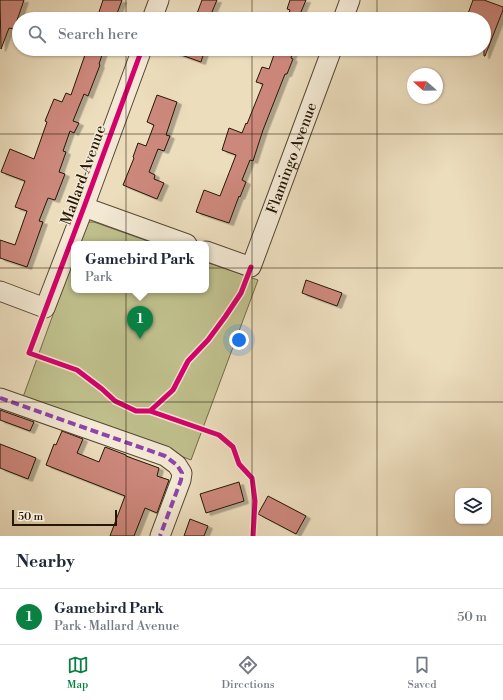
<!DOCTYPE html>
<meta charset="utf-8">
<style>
:root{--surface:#fff;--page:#f2f2f3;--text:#1f2937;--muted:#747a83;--line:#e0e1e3;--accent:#0b8043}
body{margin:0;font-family:"Libre Bodoni",serif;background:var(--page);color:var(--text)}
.controls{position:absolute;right:12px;bottom:12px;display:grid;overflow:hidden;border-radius:8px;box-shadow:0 1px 3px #0004}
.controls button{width:36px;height:36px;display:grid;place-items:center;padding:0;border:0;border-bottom:1px solid var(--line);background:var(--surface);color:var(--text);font:20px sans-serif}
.compass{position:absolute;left:407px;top:68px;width:36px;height:36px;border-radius:50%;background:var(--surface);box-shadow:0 1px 3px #0004;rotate:290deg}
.scale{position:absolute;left:12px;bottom:10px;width:105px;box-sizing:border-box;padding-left:4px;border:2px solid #251705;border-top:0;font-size:11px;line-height:14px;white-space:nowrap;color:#251705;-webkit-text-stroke:3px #f3e9d4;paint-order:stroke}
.you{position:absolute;left:239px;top:340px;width:14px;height:14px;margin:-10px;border:3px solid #fff;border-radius:50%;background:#1a73e8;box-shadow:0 0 0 6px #1a73e833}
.badge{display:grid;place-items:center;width:26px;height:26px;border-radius:50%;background:var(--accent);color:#fff;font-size:13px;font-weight:700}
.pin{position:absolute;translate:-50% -33px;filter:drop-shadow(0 1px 2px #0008)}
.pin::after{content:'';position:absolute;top:21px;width:14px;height:12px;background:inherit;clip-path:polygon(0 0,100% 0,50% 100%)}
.popup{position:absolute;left:71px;top:241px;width:138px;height:52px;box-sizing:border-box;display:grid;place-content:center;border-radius:8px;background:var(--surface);filter:drop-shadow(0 1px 3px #0005);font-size:13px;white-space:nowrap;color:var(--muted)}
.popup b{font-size:15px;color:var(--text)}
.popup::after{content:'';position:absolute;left:50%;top:100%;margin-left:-8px;border:8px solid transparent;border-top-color:var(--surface)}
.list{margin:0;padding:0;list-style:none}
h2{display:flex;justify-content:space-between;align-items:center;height:52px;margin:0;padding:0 16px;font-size:17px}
h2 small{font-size:13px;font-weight:400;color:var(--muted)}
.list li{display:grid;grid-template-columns:26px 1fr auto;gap:12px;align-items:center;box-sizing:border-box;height:56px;padding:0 16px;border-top:1px solid var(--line)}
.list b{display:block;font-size:15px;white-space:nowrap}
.list p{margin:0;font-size:13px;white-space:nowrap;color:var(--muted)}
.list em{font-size:13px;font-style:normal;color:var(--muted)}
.icon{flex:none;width:22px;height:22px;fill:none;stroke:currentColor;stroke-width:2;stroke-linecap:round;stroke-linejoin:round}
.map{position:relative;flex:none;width:503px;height:536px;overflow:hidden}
.search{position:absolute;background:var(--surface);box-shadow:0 1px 3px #0004;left:12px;right:12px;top:12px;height:44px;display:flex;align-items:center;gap:10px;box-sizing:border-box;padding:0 14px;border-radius:22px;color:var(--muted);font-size:15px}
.sheet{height:108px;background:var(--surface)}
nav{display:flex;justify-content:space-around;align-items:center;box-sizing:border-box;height:56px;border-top:1px solid var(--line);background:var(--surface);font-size:11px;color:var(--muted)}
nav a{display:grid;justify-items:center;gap:2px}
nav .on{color:var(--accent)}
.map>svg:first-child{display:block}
.green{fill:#bfbf8c;stroke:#726b48}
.building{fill:#cd887c;stroke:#251705;filter:url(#shadow)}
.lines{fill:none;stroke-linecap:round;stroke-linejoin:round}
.minor-casing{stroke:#574833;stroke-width:21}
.minor{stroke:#f3e9d4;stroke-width:19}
.quiet{stroke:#8e44ad;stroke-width:4;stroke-dasharray:8 4;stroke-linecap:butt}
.cycleway-casing{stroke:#f3e9d4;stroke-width:8}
.cycleway{stroke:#d6006c;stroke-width:5}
.grid{fill:none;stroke:#251705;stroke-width:1;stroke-opacity:0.55}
.labels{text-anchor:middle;stroke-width:3;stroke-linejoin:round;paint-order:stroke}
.street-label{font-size:15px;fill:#251705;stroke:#f3e9d4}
</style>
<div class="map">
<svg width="503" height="536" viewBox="0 0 503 536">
<defs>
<filter id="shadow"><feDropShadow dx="4.5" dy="2.5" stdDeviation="0" flood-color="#0004"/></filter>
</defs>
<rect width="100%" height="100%" fill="#ecddbd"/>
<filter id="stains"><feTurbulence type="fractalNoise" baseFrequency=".005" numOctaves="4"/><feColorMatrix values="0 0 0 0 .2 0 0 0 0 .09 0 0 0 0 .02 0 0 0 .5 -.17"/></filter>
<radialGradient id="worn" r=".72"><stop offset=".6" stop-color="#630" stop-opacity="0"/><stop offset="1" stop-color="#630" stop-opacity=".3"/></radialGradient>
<path class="green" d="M89,222H94L156,244H79L86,225Z
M74,257V290H206V262L258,280L191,460L23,397Z"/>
<path class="building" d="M0,0H24L14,29L9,28L1,49Z
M103,0H122L115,19H109L98,15Z
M202,0H217L209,19H195Z
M290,0H306L298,19H287L290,10L287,9Z
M473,0H484L503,7V10L485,56H484V19H466Z
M87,49H104L99,64L100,65L88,96L84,94L73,121L79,123L74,133L70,131L63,151L66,152L59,172L65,174L55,200L48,198L39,221L43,222L27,267L0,258V240L15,245L27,211L15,207L25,181L1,172L10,149L34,159L47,122L45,121L54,99L62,102L66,93L71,95Z
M170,49H205L201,62L170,51Z
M276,49H294L291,58L293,59L287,74H285L263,130L253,161L250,160L242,180L246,182L240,197L239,196L229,223L196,212L204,190L220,196L236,155L222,150L229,128L242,133L246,123L247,124L263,84L256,82L262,67L269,69Z
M157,95L177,102L166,135L170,136L164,151L158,149L149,172L155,175L154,179L164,183L157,199L123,185L134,158L133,157L138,143L146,146L154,125L147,122Z
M306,280L342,293L337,306L302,293Z
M0,410L34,422L30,431L0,420Z
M62,431L83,439L77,453L99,462L105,447L126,455V456L159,468L157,476L169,480L157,513L145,508L134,536H110L125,496L46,465L54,444L56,445Z
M0,444L36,458L28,479L0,468Z
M239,482L244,501L206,513L200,494Z
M268,496L306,516L296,534L258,514Z
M190,519L208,526L204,536H184Z"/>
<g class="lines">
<defs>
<g id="minor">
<path d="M152,19L159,0"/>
<path d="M343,19L350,0"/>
<path d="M84,207L187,244"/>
<path id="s1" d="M206,251L251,267L332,49"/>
<path d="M0,291L45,308L84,207L142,49"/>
<path d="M0,398L165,456L177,465L182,473L181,480L160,536"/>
</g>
</defs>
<use href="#minor" class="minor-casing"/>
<use href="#minor" class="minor"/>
<path class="quiet" d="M0,398L165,456L177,465L182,473L181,480L160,536"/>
<defs>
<path id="cycleway" d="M142,49L84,207L29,353L77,370L102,389L115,401L136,411H150
M251,267L241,293L225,317L208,340L188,361L173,390L150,411L219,435L233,447L239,464L252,478L255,501L253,536"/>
</defs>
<use href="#cycleway" class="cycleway-casing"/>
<use href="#cycleway" class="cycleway"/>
</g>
<path class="grid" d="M126,0V19M252,0V19M377,0V19M126,49V536M252,49V536M377,49V536M0,134H503M0,268H503M0,402H503"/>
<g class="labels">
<g class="street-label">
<text dy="5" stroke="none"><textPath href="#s1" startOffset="164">Flamingo Avenue</textPath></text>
<text transform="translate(83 175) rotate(-70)" y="5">Mallard Avenue</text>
</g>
</g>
<rect width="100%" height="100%" filter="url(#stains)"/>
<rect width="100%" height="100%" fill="url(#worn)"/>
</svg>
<div class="controls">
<button><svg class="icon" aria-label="layers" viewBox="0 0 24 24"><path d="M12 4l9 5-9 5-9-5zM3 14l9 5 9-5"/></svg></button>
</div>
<svg class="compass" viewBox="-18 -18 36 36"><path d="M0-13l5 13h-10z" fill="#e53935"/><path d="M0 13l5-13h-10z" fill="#747a83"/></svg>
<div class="scale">50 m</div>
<div class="you"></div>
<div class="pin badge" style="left:140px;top:339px">1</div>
<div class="popup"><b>Gamebird Park</b>Park</div>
<div class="search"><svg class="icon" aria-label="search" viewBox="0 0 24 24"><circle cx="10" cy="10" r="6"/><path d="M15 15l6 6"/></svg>Search here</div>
</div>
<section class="sheet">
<h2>Nearby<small></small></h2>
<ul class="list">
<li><span class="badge">1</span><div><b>Gamebird Park</b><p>Park · Mallard Avenue</p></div><em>50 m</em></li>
</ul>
</section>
<nav>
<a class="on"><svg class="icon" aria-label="map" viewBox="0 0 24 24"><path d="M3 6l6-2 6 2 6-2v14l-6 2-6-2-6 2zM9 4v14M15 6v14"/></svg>Map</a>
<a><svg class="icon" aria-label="directions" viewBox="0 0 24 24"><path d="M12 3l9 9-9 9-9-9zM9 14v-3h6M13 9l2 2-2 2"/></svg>Directions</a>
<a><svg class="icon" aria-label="saved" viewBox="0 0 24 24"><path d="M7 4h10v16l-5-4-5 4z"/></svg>Saved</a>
</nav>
